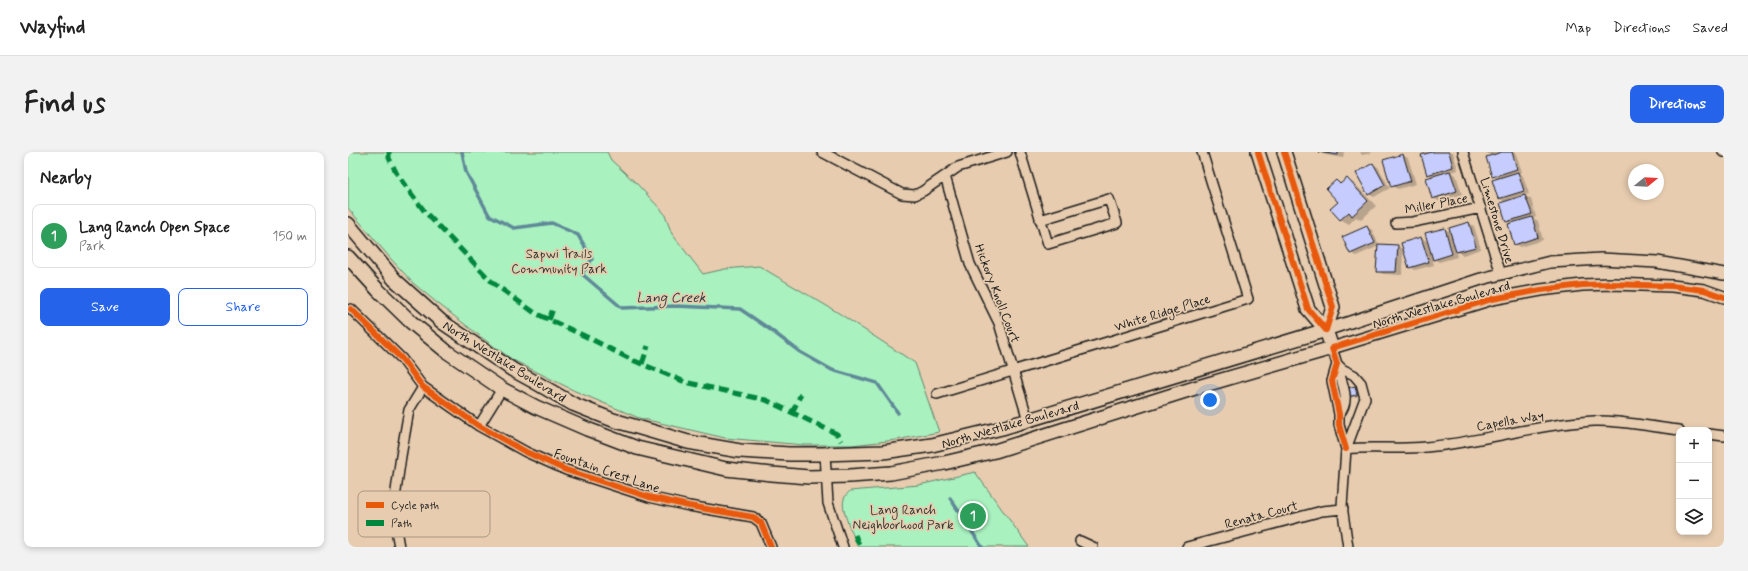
<!DOCTYPE html>
<meta charset="utf-8">
<style>
:root{--surface:#fff;--page:#f2f2f2;--text:#222;--muted:#767676;--line:#e0e0e0;--accent:#2563eb}
body{margin:0;font-family:Mynerve,sans-serif;background:var(--page);color:var(--text)}
.controls{position:absolute;right:12px;bottom:12px;display:grid;overflow:hidden;border-radius:8px;box-shadow:0 2px 6px #0003}
.controls button{width:36px;height:36px;display:grid;place-items:center;padding:0;border:0;border-bottom:1px solid var(--line);background:var(--surface);color:var(--text);font:20px sans-serif}
.compass{position:absolute;left:1280px;top:12px;width:36px;height:36px;border-radius:50%;background:var(--surface);box-shadow:0 2px 6px #0003;rotate:72deg}
.you{position:absolute;left:862px;top:248px;width:14px;height:14px;margin:-10px;border:3px solid #fff;border-radius:50%;background:#1a73e8;box-shadow:0 0 0 6px #1a73e833}
.badge{display:grid;place-items:center;width:26px;height:26px;border-radius:50%;background:var(--accent);color:#fff;font-size:13px;font-weight:700}
.pin{position:absolute;translate:-50% -50%;border:2px solid #fff;box-shadow:0 1px 4px #0006}
.list{margin:0;padding:0;list-style:none}
h2{display:flex;justify-content:space-between;align-items:center;height:52px;margin:0;padding:0 16px;font-size:17px}
h2 small{font-size:13px;font-weight:400;color:var(--muted)}
.list li{display:grid;grid-template-columns:26px 1fr auto;gap:12px;align-items:center;box-sizing:border-box;height:64px;margin:0 8px 8px;padding:0 8px;border:1px solid var(--line);border-radius:8px}
.list b{display:block;font-size:15px;white-space:nowrap}
.list p{margin:0;font-size:13px;white-space:nowrap;color:var(--muted)}
.list em{font-size:13px;font-style:normal;color:var(--muted)}
.actions{display:flex;gap:8px;padding:12px 16px}
.actions a{flex:1;padding:9px 0;border:1px solid var(--accent);border-radius:8px;text-align:center;font-size:14px;color:var(--accent)}
.actions .main{background:var(--accent);color:#fff}
.icon{flex:none;width:22px;height:22px;fill:none;stroke:currentColor;stroke-width:2;stroke-linecap:round;stroke-linejoin:round}
.map{position:relative;flex:none;width:1376px;height:395px;overflow:hidden;border-radius:8px}
header{display:flex;align-items:center;gap:24px;box-sizing:border-box;height:56px;padding:0 20px;background:var(--surface);border-bottom:1px solid var(--line)}
header strong{font-size:19px}
nav{display:flex;gap:22px;margin-inline-start:auto;font-size:14px}
.intro{display:flex;align-items:center;justify-content:space-between;box-sizing:border-box;height:96px;padding:0 24px}
h1{margin:0;font-size:28px}
.button{padding:10px 18px;border-radius:8px;background:var(--accent);color:#fff;font-size:14px;font-weight:700}
main{display:flex;gap:24px;padding:0 24px}
aside{flex:1;background:var(--surface);border-radius:8px;box-shadow:0 2px 6px #0003}
.map>svg:first-child{display:block}
.green{fill:#a9f1bf;stroke:#62866e}
.shadow{fill:#0003}
.lines{fill:none;stroke-linecap:round;stroke-linejoin:round}
.stream{stroke:#5e8998;stroke-width:3.5}
.building{fill:#c6ccfe;stroke:#1c1c1c}
.minor-casing{stroke:#1c1c1c;stroke-width:12}
.tertiary-casing{stroke:#1c1c1c;stroke-width:14}
.secondary-casing{stroke:#1c1c1c;stroke-width:16}
.minor{stroke:#e7ccaf;stroke-width:9}
.tertiary{stroke:#e7ccaf;stroke-width:11}
.secondary{stroke:#e7ccaf;stroke-width:13}
.quiet{stroke:#00873e;stroke-width:5;stroke-dasharray:10 5;stroke-linecap:butt}
.cycleway-casing{stroke:#e7ccaf;stroke-width:8}
.cycleway{stroke:#e8590c;stroke-width:6}
.labels{text-anchor:middle;stroke-width:3.5;stroke-linejoin:round;paint-order:stroke}
.street-label{font-size:13px;fill:#1c1c1c;stroke:#e7ccaf}
.park-label{font-size:13px;fill:#313c34;stroke:#e7ccaf}
.water-label{font-size:14px;font-style:italic;fill:#324045;stroke:#e7ccaf}
.key{fill:#e7ccaf;stroke:#aa9783;stroke-width:1}
.key-label{font-size:11px;fill:#1c1c1c}
</style>
<header>
<strong>Wayfind</strong>
<nav><a>Map</a><a>Directions</a><a>Saved</a></nav>
</header>
<div class="intro"><h1>Find us</h1><a class="button">Directions</a></div>
<main>
<aside>
<h2>Nearby<small></small></h2>
<ul class="list">
<li><span class="badge" style="background:#2e9e5b">1</span><div><b>Lang Ranch Open Space</b><p>Park</p></div><em>150 m</em></li>
</ul>
<div class="actions"><a class="main">Save</a><a>Share</a></div>
</aside>
<div class="map">
<svg width="1376" height="395" viewBox="0 0 1376 395">
<rect width="100%" height="100%" fill="#e7ccaf"/>
<filter id="ink" filterUnits="userSpaceOnUse"><feTurbulence type="fractalNoise" baseFrequency=".025" numOctaves="2"/><feDisplacementMap in="SourceGraphic" scale="8" xChannelSelector="R" yChannelSelector="G"/><feConvolveMatrix kernelMatrix="1 2 1 2 8 2 1 2 1" color-interpolation-filters="sRGB"/></filter>
<g filter="url(#ink)">
<path class="green" d="M0,0H259L263,8L289,32L316,61L324,82L355,122L377,117L411,114L489,160L567,211L591,280L548,288L504,293H456L377,286L291,266L227,239L165,208L137,188L88,150L65,131L43,107L0,56Z
M627,320L681,395H511C506,385 492,358 496,347C497,344 500,341 502,339L571,333Z"/>
<path class="shadow" d="M971,0H996L995,6L977,3Z
M1012,0H1023L1024,1L1014,3Z
M1073,0H1105L1110,18L1103,20L1108,23L1114,42L1091,49L1085,46V25L1080,22L1078,3Z
M1138,0H1166L1168,2L1174,20L1171,21L1175,24L1181,42L1176,43L1183,47L1188,65L1185,66L1190,69L1195,88L1172,95L1167,92L1164,72L1159,69L1157,50L1151,46L1150,27L1145,24L1143,4Z
M1054,3L1060,6L1068,32L1050,37L1044,34Z
M1025,12L1030,15L1042,36L1026,45L1021,42Z
M999,27L1007,32L1028,54L1013,68L1008,65L1001,72L992,67L989,29L994,32Z
M1121,71L1126,74L1133,97L1115,103L1107,98L1109,105L1091,110L1084,106L1086,113L1067,118L1062,115L1073,86L1081,90L1096,77L1104,81Z
M1019,75L1024,78L1031,93L1049,94L1055,97L1054,123L1035,122L1029,119L1031,94L1008,104L1003,101Z
M1007,235L1010,236L1011,244L995,247Z"/>
<g class="lines">
<path class="stream" d="M114,0L118,20L141,63L166,76L204,71L230,83L244,107L234,122L274,156L328,154L392,157L420,176L452,200L484,218L529,231L550,261
M602,346L634,395"/>
</g>
<path class="building" d="M970,0H990V3Z
M1084,0H1101L1105,15L1079,23L1073,3Z
M1154,0H1164L1169,17L1144,25L1138,5Z
M1055,2L1063,29L1043,35L1035,8Z
M1025,11L1037,33L1020,43L1008,21Z
M1102,19L1109,39L1084,47L1078,26Z
M1170,20L1176,39L1150,47L1144,28Z
M999,26L1020,49L1004,64L1001,60L992,68L982,57L990,50L978,37L988,28L992,32Z
M1177,43L1184,62L1158,70L1152,51Z
M1184,65L1190,85L1166,93L1160,72Z
M1121,70L1128,95L1108,100L1101,76Z
M1019,74L1027,91L1002,102L994,85Z
M1097,76L1104,102L1085,108L1077,81Z
M1073,85L1081,110L1061,116L1053,91Z
M1030,92L1050,93L1048,120H1028Z
M1007,234L1009,243L992,246L990,239Z"/>
<g class="lines">
<defs>
<path id="minor" d="M474,0L554,42L567,43L575,39L610,15L659,0
M672,0L700,92L769,71L761,47L692,68
M1115,0L1153,122
M1375,0H1376
M597,24L622,112L651,171L680,268
M1048,71L1065,70L1133,56
M3,157L54,207L75,235L131,274L178,300L218,318L301,345L341,354L405,365L413,371L423,395
M984,196L989,212L984,229L991,262V273L998,297
M989,212L994,217L1006,223L1013,231L1017,246L998,297L994,354L1000,395
M989,213C993,230 1004,248 991,262
M589,242L900,147L854,0
M131,274L154,237
M1361,282L1376,284
M998,297C1025,294 1051,298 1078,295C1134,290 1189,272 1246,269C1273,268 1304,275 1331,278
M477,302L480,351L495,395
M732,389L745,395
M51,395L45,360L53,304L61,258L75,235
M839,395L974,359L995,357"/>
<path id="tertiary" d="M978,178L1133,127L1202,110L1253,107L1309,110L1376,122
M984,196L1144,147L1193,138L1234,133L1263,132L1324,134L1356,138L1376,145"/>
<path id="secondary" d="M936,0L985,155L978,178
M0,72L47,128L94,170L165,218L187,230L225,252L265,268L340,290L392,299L441,302H474L535,300L584,293L654,276L978,178
M0,105L30,138L63,170L98,199L154,237L188,255L239,277L289,296L378,317L424,322L461,325L502,324L543,321L596,311L647,299L850,235L984,196L978,178L960,157L910,0"/>
</defs>
<use href="#minor" class="minor-casing"/>
<use href="#tertiary" class="tertiary-casing"/>
<use href="#secondary" class="secondary-casing"/>
<use href="#minor" class="minor"/>
<use href="#tertiary" class="tertiary"/>
<use href="#secondary" class="secondary"/>
<path class="quiet" d="M41,0V6L50,24L77,60L145,131L187,161L241,186L282,207L337,230L418,248L489,282L493,289
M201,168L206,154
M294,212L300,194
M444,261L453,242
M507,383L512,395"/>
<defs>
<path id="cycleway" d="M910,0L960,157L978,178
M936,0L985,155L978,178
M3,157L54,207L75,235L131,274L178,300L218,318L301,345L341,354L405,365L413,371L423,395
M998,297L991,273V262L984,229L989,212L984,196L1144,147L1193,138L1234,133L1263,132L1324,134L1356,138L1376,145"/>
</defs>
<use href="#cycleway" class="cycleway-casing"/>
<use href="#cycleway" class="cycleway"/>
</g>
</g>
<g class="labels">
<g class="street-label">
<text transform="translate(1088 51) rotate(-11)" y="5">Miller Place</text>
<text transform="translate(1150 68) rotate(73)" y="5">Limestone Drive</text>
<text transform="translate(650 141) rotate(69)" y="5">Hickory Knoll Court</text>
<text transform="translate(1093 152) rotate(-16)" y="5">North Westlake Boulevard</text>
<text transform="translate(814 160) rotate(-17)" y="5">White Ridge Place</text>
<text transform="translate(157 209) rotate(32)" y="5">North Westlake Boulevard</text>
<text transform="translate(1162 268) rotate(-10)" y="5">Capella Way</text>
<text transform="translate(662 272) rotate(-16)" y="5">North Westlake Boulevard</text>
<text transform="translate(259 318) rotate(19)" y="5">Fountain Crest Lane</text>
<text transform="translate(913 362) rotate(-15)" y="5">Renata Court</text>
</g>
<g class="park-label">
<text x="211" y="106">Sapwi Trails<tspan x="211" dy="15">Community Park</tspan></text>
<text x="555" y="362">Lang Ranch<tspan x="555" dy="15">Neighborhood Park</tspan></text>
</g>
<g class="water-label">
<text x="323" y="150">Lang Creek</text>
</g>
</g>
<rect x="10" y="339" width="132" height="46" rx="6" class="key"/>
<rect x="18" y="350" width="18" height="6" fill="#e8590c"/>
<rect x="18" y="368" width="18" height="6" fill="#00873e"/>
<g class="key-label">
<text x="43" y="357">Cycle path</text>
<text x="43" y="375">Path</text>
</g>
</svg>
<div class="controls">
<button>+</button>
<button>−</button>
<button><svg class="icon" aria-label="layers" viewBox="0 0 24 24"><path d="M12 4l9 5-9 5-9-5zM3 14l9 5 9-5"/></svg></button>
</div>
<svg class="compass" viewBox="-18 -18 36 36"><path d="M0-13l5 13h-10z" fill="#e53935"/><path d="M0 13l5-13h-10z" fill="#767676"/></svg>
<div class="you"></div>
<div class="pin badge" style="left:625px;top:364px;background:#2e9e5b">1</div>
</div>
</main>
